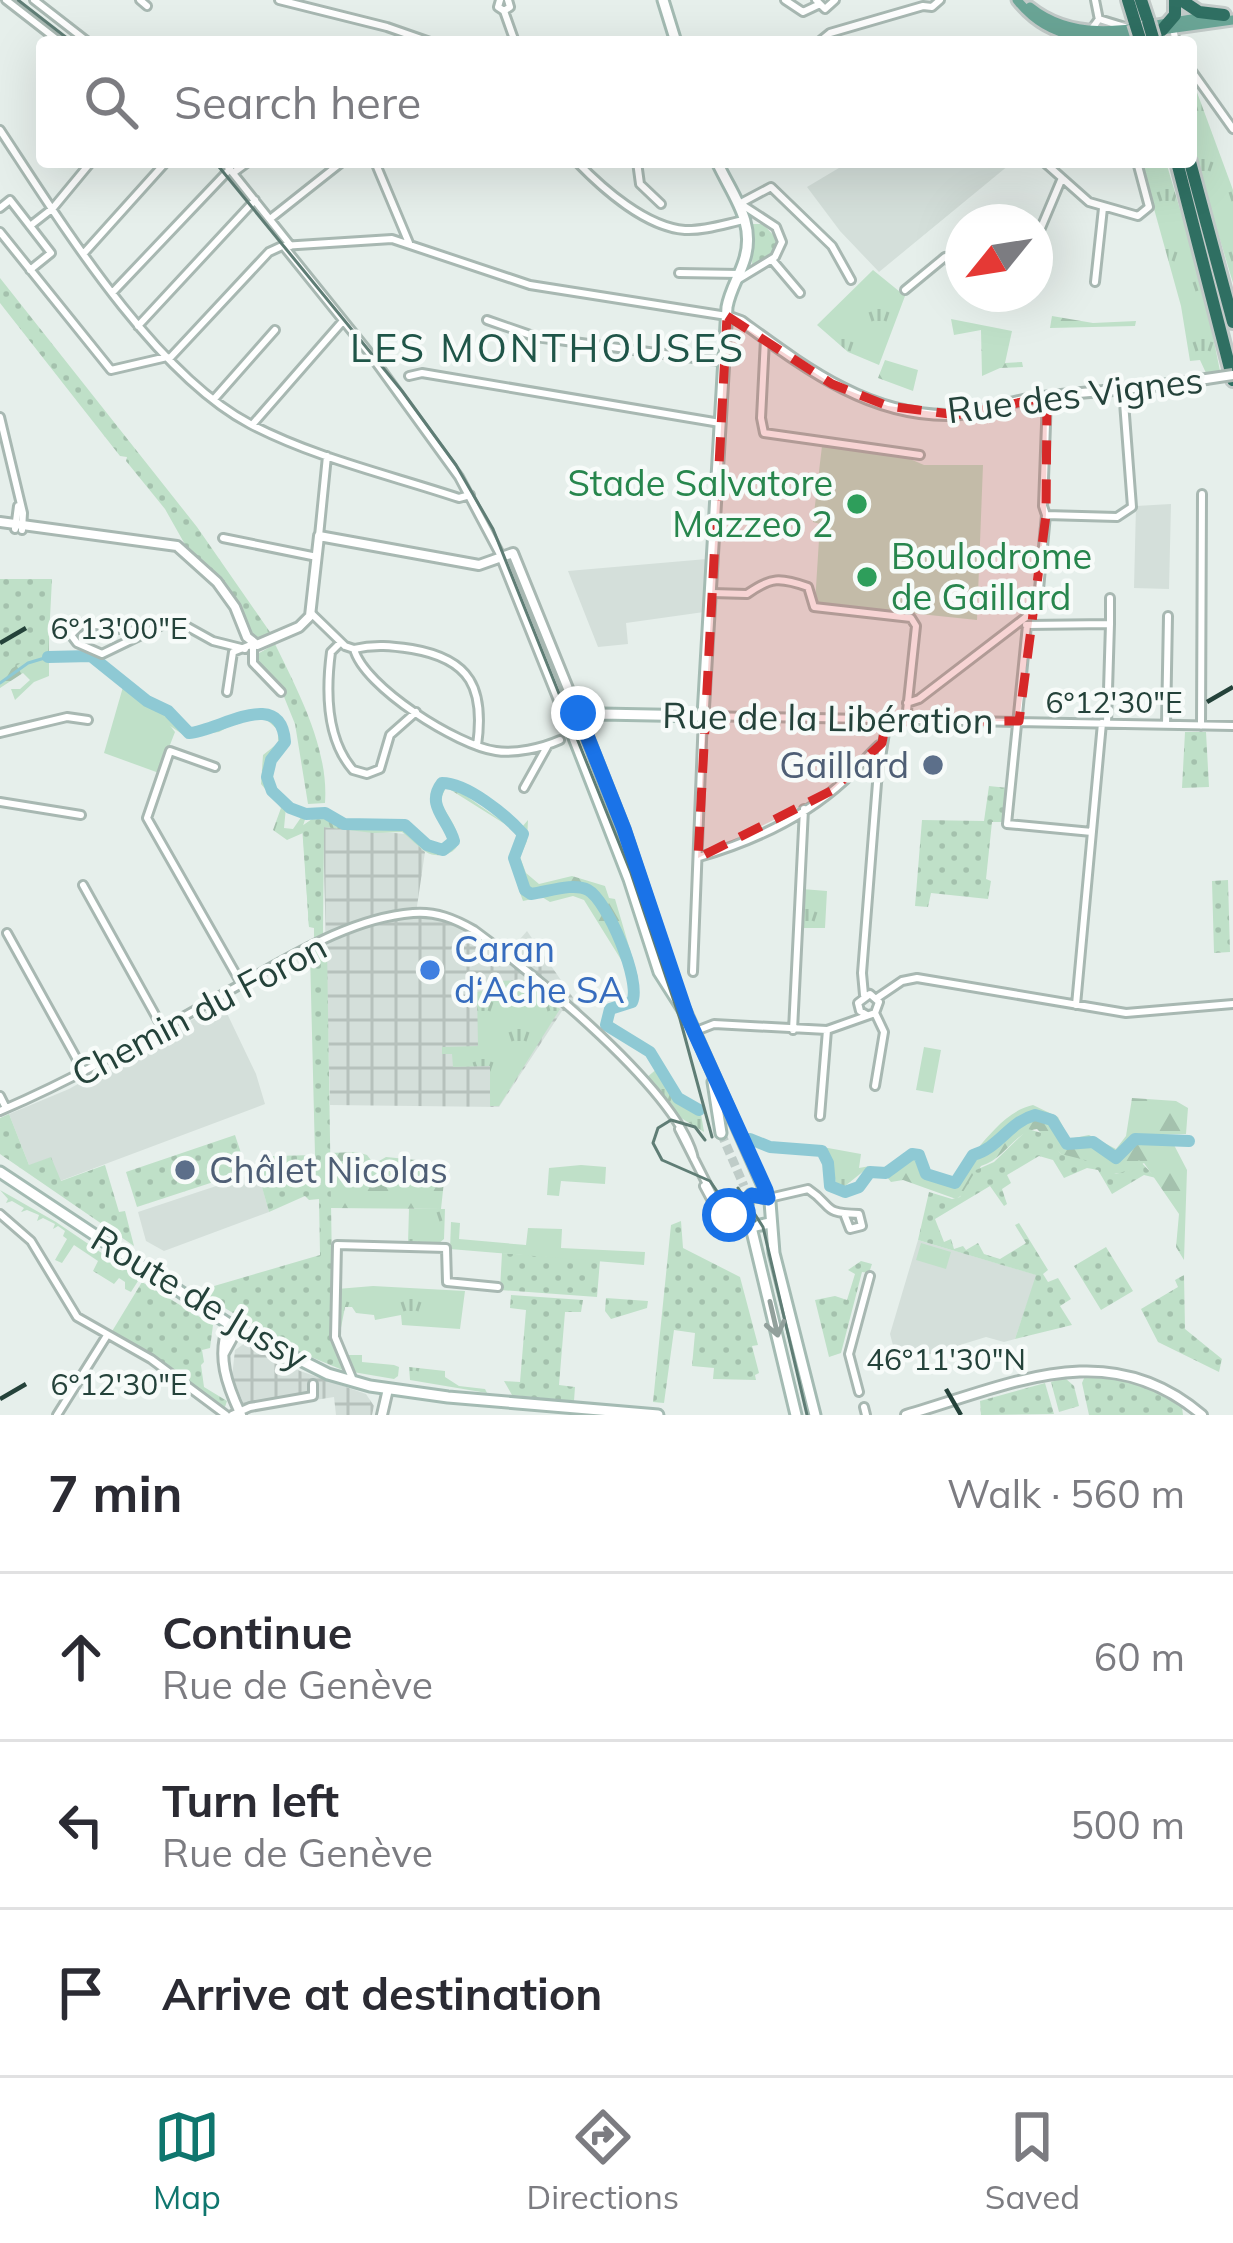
<!DOCTYPE html>
<meta charset="utf-8">
<style>
:root{--surface:#fff;--page:#f7f7f7;--text:#2b2b33;--muted:#7c7c81;--line:#e1e1e2;--accent:#0f766e}
body{margin:0;font-family:Mulish,sans-serif;background:var(--page);color:var(--text)}
.compass{position:absolute;left:945px;top:204px;width:108px;height:108px;border-radius:50%;background:var(--surface);box-shadow:0 12px 48px #0002;rotate:240deg}
.stop{position:absolute;width:36px;height:36px;margin:-27px;border:9px solid #1a73e8;border-radius:50%;background:#fff}
.stop.end{background:#1a73e8;border-color:#fff;box-shadow:0 3px 12px #0008}
.list{margin:0;padding:0;list-style:none}
h2{display:flex;justify-content:space-between;align-items:center;height:156px;margin:0;padding:0 48px;font-size:51px}
h2 small{font-size:39px;font-weight:400;color:var(--muted)}
.list li{display:grid;grid-template-columns:78px 1fr auto;gap:36px;align-items:center;box-sizing:border-box;height:168px;padding:0 48px;border-top:3px solid var(--line)}
.list b{display:block;font-size:45px;white-space:nowrap}
.list p{margin:0;font-size:39px;white-space:nowrap;color:var(--muted)}
.list em{font-size:39px;font-style:normal;color:var(--muted)}
.icon{flex:none;width:66px;height:66px;fill:none;stroke:currentColor;stroke-width:2;stroke-linecap:round;stroke-linejoin:round}
.map{position:relative;flex:none;width:1233px;height:1415px;overflow:hidden}
.search{position:absolute;background:var(--surface);box-shadow:0 12px 48px #0002;left:36px;right:36px;top:36px;height:132px;display:flex;align-items:center;gap:30px;box-sizing:border-box;padding:0 42px;border-radius:12px;color:var(--muted);font-size:45px}
.sheet{height:660px;background:var(--surface)}
nav{display:flex;justify-content:space-around;align-items:center;box-sizing:border-box;height:168px;border-top:3px solid var(--line);background:var(--surface);font-size:33px;color:var(--muted)}
nav a{display:grid;justify-items:center;gap:6px}
nav .on{color:var(--accent)}
.map>svg:first-child{display:block}
.built{fill:#d4dfda}
.industrial{fill:url(#industrial-grid)}
.grass{fill:url(#grass-tufts)}
.forest{fill:url(#forest-firs)}
.park{fill:url(#park-dots)}
.garden{fill:#bfe0c8}
.lines{fill:none;stroke-linecap:round;stroke-linejoin:round}
.stream{stroke:#8ec9d4;stroke-width:3}
.river{stroke:#8ec9d4;stroke-width:12}
.secondary-tunnel{stroke:#bfccc8;stroke-width:9;stroke-dasharray:9 4.5;stroke-linecap:butt}
.minor-casing{stroke:#a8b8b2;stroke-width:12}
.tertiary-casing{stroke:#a8b8b2;stroke-width:14}
.secondary-casing{stroke:#a4bbb3;stroke-width:15}
.primary-casing{stroke:#c2cac8;stroke-width:15}
.motorway-casing{stroke:#c2cac8;stroke-width:18}
.minor{stroke:#fff;stroke-width:6}
.tertiary{stroke:#fff;stroke-width:8}
.secondary{stroke:#fff;stroke-width:9}
.primary{stroke:#6aa596;stroke-width:9}
.motorway{stroke:#2f6f62;stroke-width:12}
.tram{stroke:#5f7d75;stroke-width:3}
.tertiary-bridge-casing{stroke:#a8b8b2;stroke-width:14;stroke-linecap:butt}
.motorway-bridge-casing{stroke:#c2cac8;stroke-width:18;stroke-linecap:butt}
.tertiary-bridge{stroke:#fff;stroke-width:8}
.motorway-bridge{stroke:#2f6f62;stroke-width:12}
.oneway{stroke:#92a09c}
.route{stroke:#1a73e8;stroke-width:15}
.marked{fill:#d62828;fill-opacity:0.2;stroke:#d62828;stroke-width:9;stroke-dasharray:24 15;stroke-linejoin:round}
.ticks{fill:none;stroke:#24423a;stroke-width:4.5}
.leisure-dot{fill:#2e9e5b;stroke:#f7fbf9;stroke-width:4.5}
.service-dot{fill:#5c6f8a;stroke:#f7fbf9;stroke-width:4.5}
.shop-dot{fill:#3f7fe0;stroke:#f7fbf9;stroke-width:4.5}
.labels{text-anchor:middle;stroke-width:9;stroke-linejoin:round;paint-order:stroke}
.street-label{font-size:36px;fill:#24423a;stroke:#f7fbf9}
.leisure-label{font-size:36px;fill:#27864d;stroke:#f7fbf9;text-anchor:end}
.service-label{font-size:36px;fill:#4e5e75;stroke:#f7fbf9;text-anchor:end}
.shop-label{font-size:36px;fill:#366cbe;stroke:#f7fbf9;text-anchor:start}
.neighbourhood-label{font-size:39px;letter-spacing:3px;fill:#1f5548;stroke:#f7fbf9}
.ticks-label{font-size:30px;text-anchor:middle;fill:#24423a;stroke:#f7fbf9;stroke-width:9;stroke-linejoin:round;paint-order:stroke}
</style>
<div class="map">
<svg width="1233" height="1415" viewBox="0 0 1233 1415">
<defs>
<pattern id="industrial-grid" width="8" height="8" patternUnits="userSpaceOnUse" patternTransform="scale(3)"><rect width="8" height="8" fill="#d4dfda"/><path d="M0 4h8M4 0v8" fill="none" stroke="#b6c1bc"/></pattern>
<pattern id="grass-tufts" width="24" height="20" patternUnits="userSpaceOnUse" patternTransform="scale(3)"><rect width="24" height="20" fill="#bfe0c8"/><path d="M3 7l-1-3M5 7V3M7 7l1-3M15 17l-1-3M17 17v-4M19 17l1-3" fill="none" stroke="#a4c1ad"/></pattern>
<pattern id="forest-firs" width="22" height="20" patternUnits="userSpaceOnUse" patternTransform="scale(3)"><rect width="22" height="20" fill="#bfe0c8"/><path d="M5 1l3.5 6h-7zM16 11l3.5 6h-7z" fill="#a4c1ad"/></pattern>
<pattern id="park-dots" width="8" height="8" patternUnits="userSpaceOnUse" patternTransform="scale(3)"><rect width="8" height="8" fill="#bfe0c8"/><path d="M2 2h.1M6 6h.1" fill="none" stroke="#a4c1ad" stroke-width="1.8" stroke-linecap="round"/></pattern>
</defs>
<rect width="100%" height="100%" fill="#e6efeb"/>
<path class="built" d="M849,162H1007L1009,165L879,272L840,231L807,187Z
M1171,504L1169,589L1134,588L1136,506Z
M707,559L704,612L626,623L628,644L598,647L568,571Z
M222,1003L256,1074L265,1104L60,1181L29,1165L9,1114L69,1089Z
M258,1172L269,1212L164,1251L146,1241L138,1212Z
M918,1240L1037,1275L1015,1339L1004,1342L986,1337L898,1364L890,1334Z"/>
<path class="industrial" d="M323,827L406,834L425,852L416,913L460,922L506,955L527,931L583,1012L562,1011L499,1107L330,1105Z
M245,1343L300,1371L366,1394L374,1406L372,1415H336L334,1397L247,1411L232,1377L235,1350Z"/>
<path class="grass" d="M1191,76L1233,190V283L1191,143Z
M1141,162H1166L1203,287L1220,371L1206,373L1200,360L1190,361L1181,306Z
M873,270L905,296L879,365L848,352L817,325Z
M514,568L573,713L569,715L510,569Z
M125,685C138,697 149,703 164,712C172,717 175,727 183,732C204,743 236,721 256,714L277,724L283,739L268,759L265,781L286,807L284,828L293,829L302,816H306L303,826L313,819L309,927L303,833L287,840L273,830L281,808L261,784L263,755L278,743V730L268,721L248,716L219,732L185,736L139,705Z
M449,784L519,833L446,787L440,801C447,816 473,845 447,854C440,856 432,856 426,852C418,847 410,838 402,832L373,833L324,827L323,932L319,815L340,825L372,829L404,827L428,847L447,852L455,846C458,824 433,813 439,790Z
M802,889L827,891L825,928H800Z
M525,980L560,1009L499,1106H490V1066L453,1067L452,1054H442V1047L478,1046L477,992L497,987L498,981Z
M658,1068L675,1098L701,1114L704,1132L681,1118L646,1078Z
M817,1146L861,1154L859,1168L870,1166L845,1186L837,1187L830,1158Z
M0,1190L56,1222L134,1275L138,1281L131,1292L125,1289V1282L119,1278L114,1284L93,1271L98,1261L74,1245L62,1263L55,1260L67,1239L63,1236L65,1231L58,1226L53,1229L55,1224L43,1218L37,1221L39,1215L27,1210L21,1212L24,1208L12,1201L6,1203L8,1199Z
M409,1209H445L444,1239L438,1244L408,1243Z
M373,1286L465,1291L460,1329L402,1325L401,1315L375,1320L374,1315L356,1313L352,1307H345L339,1338L337,1289Z
M345,1355H362V1362L394,1365L399,1367L398,1376L394,1379L353,1372Z
M409,1367L445,1371V1377L459,1386L485,1389L487,1393L410,1380Z"/>
<path class="forest" d="M1052,316L1093,323L1136,321L1135,326L1050,328Z
M951,319L1012,331L1005,363L1022,362L1023,367L1000,368L982,376L981,330L954,335Z
M885,360L918,370L913,391L878,378Z
M49,637V676L34,682L15,700L11,689H20L30,680L23,673L0,688V646Z
M528,820L527,841L520,857L526,873L539,884L572,876L605,886L609,898L615,899L638,977L633,979L584,900L573,896L550,902L542,897L523,901C512,871 505,844 528,820Z
M1132,1098L1176,1101L1188,1108L1186,1134L1136,1135L1116,1155L1091,1138L1067,1141L1051,1117L1029,1113C1011,1122 997,1147 977,1149C991,1133 1009,1110 1033,1105L1058,1117L1069,1139L1089,1135L1116,1149L1126,1136Z
M1034,1118L1051,1123L1067,1147L1093,1144L1117,1160L1136,1141L1173,1143L1187,1170L1184,1260L1176,1247L1179,1214L1144,1163L1124,1173L1111,1174L1061,1154L1037,1129C1014,1132 1005,1159 981,1166L965,1193L956,1199L903,1180L891,1182L886,1176L914,1157L921,1176L954,1188L973,1158C998,1152 1008,1125 1034,1118Z
M357,1152L367,1155L374,1164L386,1157L446,1163L441,1209L331,1208L329,1153Z"/>
<path class="park" d="M753,224H763L777,239L775,250L752,267Z
M0,278L197,527L272,635L261,638L252,635L224,584L187,548L165,509L126,461L127,457L120,456L0,303Z
M0,579H52L48,656H32L0,676Z
M275,644C298,691 329,749 325,803L308,804L295,724L278,682L254,656Z
M1185,732H1206L1209,787L1182,788Z
M989,786L1008,788L1004,822H992L986,879L991,881L988,899L931,893L928,907L915,906L922,820L984,821Z
M312,819H323V934L314,938V928L309,927L302,826Z
M1228,880L1230,952L1214,953L1212,881Z
M327,945L333,1332L345,1371L294,1350L197,1291L320,1255L319,1199L309,1200L305,1196L269,1212L256,1166L270,1163L273,1156L315,1155L310,953Z
M9,1114L29,1165L51,1157L61,1181L105,1165L119,1212L125,1211L134,1246L0,1154V1118Z
M1028,1129L1045,1134L1061,1154L1085,1160L1116,1174L1129,1170L1139,1160L1156,1178L1144,1175L1112,1194L1098,1170L1087,1168L1064,1178L1053,1160L1039,1156L1007,1175L1011,1183L1002,1189L1007,1204L1004,1206L990,1186L935,1219L944,1242L951,1239L954,1249L963,1246L966,1250L978,1243L984,1254L1000,1259L1026,1243L1015,1225L1019,1223L1048,1270L1043,1274L1048,1282L1058,1278L1071,1299L1060,1306L1072,1325L1015,1339L1036,1275L918,1240L929,1192L952,1199L960,1197L976,1170L994,1162Z
M235,1135L247,1171L137,1207L126,1172Z
M681,1221L683,1248L740,1277L758,1345L752,1346L759,1373L755,1375L756,1380L713,1379L714,1368L692,1366L695,1333L674,1330L664,1403L653,1402L671,1225Z
M1106,1247L1133,1291L1101,1310L1074,1266Z
M502,1253L600,1260L597,1297L500,1290Z
M861,1261L872,1264L869,1273L862,1272L841,1353L829,1357L815,1300L835,1296L847,1300L855,1274L848,1270Z
M1184,1275L1185,1329L1222,1359L1219,1372L1158,1342L1141,1309L1178,1287L1175,1280Z
M142,1282L213,1325L210,1348L202,1350L204,1362L201,1365L204,1387L227,1401L224,1410L184,1379L111,1333Z
M511,1295L583,1300L581,1312H565L559,1385L575,1387L574,1401L512,1395L504,1381L520,1382L526,1310L510,1308Z
M606,1298L648,1301L647,1308L611,1319L605,1311Z
M1096,1375L1148,1387L1182,1407L1183,1415H1089L1082,1383L1085,1376Z
M1065,1378L1074,1386L1079,1406L1059,1412L1051,1382Z
M1045,1383L1054,1414L981,1415L980,1401Z"/>
<path class="garden" d="M822,446L896,453L924,465H983L977,620L815,603L820,524L813,522Z
M123,687C140,706 162,712 175,732L159,773L104,753Z
M924,1047L941,1050L933,1093L916,1090Z
M581,1165L606,1167L605,1184L561,1181L559,1196L547,1195L549,1168Z
M451,1222L460,1223L459,1239L526,1245L528,1228L562,1229L561,1248L645,1252L644,1265L450,1249Z
M921,1243L951,1252L946,1269L916,1260Z"/>
<g class="lines">
<path class="stream" d="M0,683L28,663L48,657"/>
<path class="river" d="M48,657L91,656L147,701L168,711L189,733C219,731 281,686 285,742L271,760L267,777L272,791L290,808L306,814L325,813L344,824L405,825L427,845L443,850L454,841C448,819 425,805 442,783C467,783 506,815 523,834L514,858L525,890L531,894C548,892 573,882 588,890C607,900 642,982 632,1002L610,1009L606,1025L650,1052L678,1098L699,1110
M750,1139L770,1147L822,1151L828,1163L830,1186L845,1192L859,1187L870,1172L886,1173L912,1154L919,1155L926,1174L955,1183L973,1155C999,1148 1009,1122 1035,1115L1052,1120L1067,1144L1093,1142L1116,1158L1135,1139L1189,1141"/>
<path class="secondary-tunnel" d="M721,1133L744,1186"/>
<defs>
<path id="minor" d="M6,0L60,42
M34,0L88,42
M140,0L147,6
M279,0L387,27L430,42
M500,0L498,7L504,11L510,7L508,0
M785,0L803,12L820,4
M816,0L825,9L835,0
M1095,0L1099,20
M504,11L515,42
M1173,29L1176,42
M1091,30L1099,19L1125,27
M819,42L830,33L923,6L932,7L940,0
M1191,70L1233,129
M0,130C60,221 153,373 250,424C315,458 390,475 459,498L470,495
M224,162L291,246
M375,162L409,243
M577,162C603,189 646,227 685,230C704,231 725,224 744,220
M637,162L640,184L661,204
M1044,162L1089,202L1138,216L1149,207L1137,162
M233,173L248,162
M739,204L771,187L832,246L851,280
M0,208L10,200L51,253L30,270
M270,219L342,162
M30,226L53,208L91,162
M0,232L111,370L167,357
M1035,242L1062,178
M282,246L392,239L530,285L727,316
M285,248L367,350L459,477L502,558
M85,252L166,162
M772,260L800,293
M679,273L739,274
M739,279L775,257L782,242L776,227L741,204
M1095,282L1103,208
M905,290L945,257L963,273
M113,292L230,169
M988,294H1021
M487,320L536,337L724,362
M138,326L255,200
M765,339L761,418L764,433L920,455
M169,359L269,252L282,246
M409,376L422,373L720,423
M215,398L275,330
M0,417L23,513L22,530
M252,425L342,322
M1046,515L1117,517L1132,507L1123,389
M15,529L18,506
M319,536L327,456
M223,538L317,557
M712,593L747,594C771,577 780,577 808,587L814,607L911,618L916,626L906,720
M311,613L345,646L354,649C364,687 458,746 496,751C515,754 542,748 560,740
M1110,624V598
M1026,625L1110,624L1107,723
M1027,625L1007,824L1092,832
M147,633L83,623L71,635L77,643L102,654L164,624L186,626L213,641L245,649
M340,643L331,652C326,690 326,739 353,770L367,774L380,769L390,735L416,712
M354,649C375,644 392,646 412,649C471,659 485,689 477,746
M227,692L233,652L253,644V663L281,692
M907,703L919,699L1026,617L1038,600L1046,515L1043,506L1047,397
M1166,724L1168,616
M1201,726L1202,494
M0,733L67,717L88,720
M215,767L170,751L147,818L242,985
M524,788L548,745
M0,802L81,815
M699,857C751,842 805,817 845,780C857,769 867,756 879,745
M83,885L163,1029
M7,933L84,1072
M693,972L703,716L1233,726
M864,995L862,973L877,783L887,720
M877,998L902,981L917,978L1126,1013L1233,1004
M1076,1005L1102,723
M875,1013L884,1032L875,1086
M793,1030L804,809
M696,1031L714,1024L827,1030L875,1013L879,1002L870,994L858,1003L860,1011L867,1015
M0,1096L6,1108
M0,1111C82,1076 158,1031 236,987C290,957 350,918 413,913C436,911 455,919 474,930C531,972 680,1092 694,1159
M820,1116L827,1030
M679,1129L719,1208L729,1215L744,1212
M704,1186L720,1216L748,1224
M769,1198L808,1189C835,1207 820,1213 859,1214L862,1226L850,1229L845,1216
M0,1214L31,1241L77,1317L151,1359L226,1415
M352,1378L335,1337L337,1245L446,1248L447,1282L498,1287
M859,1392L849,1354L870,1276
M864,1407L866,1415
M57,1415L106,1337
M232,1415L250,1407L313,1396V1384"/>
<path id="tertiary" d="M727,316L741,321C803,366 867,416 949,415C979,414 1009,401 1040,397C1095,391 1152,388 1206,379
M0,522L177,546L217,582L235,607L247,637L257,645L299,627L310,616L319,536L479,565L513,553L582,723
M502,558L571,730
M229,1324C216,1356 227,1385 241,1415
M224,1353L237,1329
M382,1415L388,1389
M906,1415C1010,1385 1108,1334 1202,1415"/>
<path id="secondary" d="M663,0L676,42
M582,723L624,829L679,995
M685,1010L770,1202L774,1253L815,1415
M687,1016L659,972L629,879L571,730L601,714L703,716L727,307C730,290 739,277 744,261C757,223 732,195 717,162
M713,1082L721,1133
M0,1172L229,1324L328,1374L370,1386L448,1397L658,1415
M768,1198L751,1195L744,1210L751,1227L770,1223
M751,1227L796,1415"/>
<path id="primary" d="M1017,0C1052,44 1094,40 1145,33
M1030,7C1081,48 1145,25 1204,17
M1161,30L1233,20"/>
<path id="motorway" d="M1128,0L1135,23
M1141,0L1148,21
M1181,0L1199,12L1224,15
M1162,30L1175,15V0
M1177,162L1233,380
M1190,162L1233,322"/>
</defs>
<use href="#minor" class="minor-casing"/>
<use href="#tertiary" class="tertiary-casing"/>
<use href="#secondary" class="secondary-casing"/>
<use href="#primary" class="primary-casing"/>
<use href="#motorway" class="motorway-casing"/>
<use href="#minor" class="minor"/>
<use href="#tertiary" class="tertiary"/>
<use href="#secondary" class="secondary"/>
<use href="#primary" class="primary"/>
<use href="#motorway" class="motorway"/>
<path class="tram" d="M18,0L72,42
M215,162L402,391L456,465L493,529L631,873L680,1019L712,1137
M705,1140L695,1127L671,1120L658,1128L653,1143L662,1160L710,1181L725,1203L748,1213L755,1221
M738,1188L763,1227L807,1415"/>
<defs>
<path id="tertiary-bridge" d="M1206,379L1233,375"/>
<path id="motorway-bridge" d="M1148,21L1153,38
M1135,23L1140,39"/>
</defs>
<use href="#tertiary-bridge" class="tertiary-bridge-casing"/>
<use href="#motorway-bridge" class="motorway-bridge-casing"/>
<use href="#tertiary-bridge" class="tertiary-bridge"/>
<use href="#motorway-bridge" class="motorway-bridge"/>
</g>
<defs><path id="oneway-shaft" d="M-6 0H5M1.5-3L5.5 0L1.5 3" fill="none" stroke-width="1.6" stroke-linecap="round" stroke-linejoin="round" transform="scale(3)"/></defs>
<use class="oneway" href="#oneway-shaft" transform="translate(774 1319) rotate(77)"/>
<g class="lines">
<path class="route" d="M578,713L624,829L687,1016L766,1190L768,1198L752,1195L745,1201L742,1214L729,1215"/>
</g>
<path class="marked" d="M727,316L832,384L888,406L957,415L1047,397L1046,515L1019,721L886,722L882,743L831,791L698,858Z"/>
<path class="ticks" d="M0,643L26,628M1207,702L1233,687M946,1389L961,1415M0,1399L26,1384"/>
<g class="leisure-dot">
<circle cx="857" cy="504" r="12"/>
<circle cx="867" cy="577" r="12"/>
</g>
<g class="service-dot">
<circle cx="933" cy="765" r="12"/>
<circle cx="185" cy="1170" r="12"/>
</g>
<circle class="shop-dot" cx="430" cy="970" r="12"/>
<g class="labels">
<g class="street-label">
<text transform="translate(1075 395) rotate(-7)" y="13">Rue des Vignes</text>
<text transform="translate(828 718) rotate(1)" y="13">Rue de la Libération</text>
<text transform="translate(199 1010) rotate(-28)" y="13">Chemin du Foron</text>
<text transform="translate(200 1298) rotate(31)" y="13">Route de Jussy</text>
</g>
<g class="leisure-label">
<text x="833" y="496">Stade Salvatore<tspan x="833" dy="41">Mazzeo 2</tspan></text>
<text x="891" y="569" text-anchor="start">Boulodrome<tspan x="891" dy="41">de Gaillard</tspan></text>
</g>
<g class="service-label">
<text x="909" y="778">Gaillard</text>
<text x="209" y="1183" text-anchor="start">Châlet Nicolas</text>
</g>
<g class="shop-label">
<text x="454" y="962">Caran<tspan x="454" dy="41">d‘Ache SA</tspan></text>
</g>
<g class="neighbourhood-label">
<text x="548" y="362">LES MONTHOUSES</text>
</g>
</g>
<g class="ticks-label">
<text x="119" y="639">6°13'00"E</text>
<text x="1114" y="713">6°12'30"E</text>
<text x="946" y="1370">46°11'30"N</text>
<text x="119" y="1395">6°12'30"E</text>
</g>
</svg>
<svg class="compass" viewBox="-18 -18 36 36"><path d="M0-13l5 13h-10z" fill="#e53935"/><path d="M0 13l5-13h-10z" fill="#7c7c81"/></svg>
<div class="stop" style="left:729px;top:1215px"></div>
<div class="stop end" style="left:578px;top:713px"></div>
<div class="search"><svg class="icon" aria-label="search" viewBox="0 0 24 24"><circle cx="10" cy="10" r="6"/><path d="M15 15l6 6"/></svg>Search here</div>
</div>
<section class="sheet">
<h2>7 min<small>Walk · 560 m</small></h2>
<ul class="list">
<li><svg class="icon" aria-label="ahead" viewBox="0 0 24 24"><path d="M12 20V5M6 11l6-6 6 6"/></svg><div><b>Continue</b><p>Rue de Genève</p></div><em>60 m</em></li>
<li><svg class="icon" aria-label="left" viewBox="0 0 24 24"><path d="M17 20v-9H6M10 6l-5 5 5 5"/></svg><div><b>Turn left</b><p>Rue de Genève</p></div><em>500 m</em></li>
<li><svg class="icon" aria-label="arrive" viewBox="0 0 24 24"><path d="M6 21V4h12l-3 4 3 4H6"/></svg><div><b>Arrive at destination</b></div></li>
</ul>
</section>
<nav>
<a class="on"><svg class="icon" aria-label="map" viewBox="0 0 24 24"><path d="M3 6l6-2 6 2 6-2v14l-6 2-6-2-6 2zM9 4v14M15 6v14"/></svg>Map</a>
<a><svg class="icon" aria-label="directions" viewBox="0 0 24 24"><path d="M12 3l9 9-9 9-9-9zM9 14v-3h6M13 9l2 2-2 2"/></svg>Directions</a>
<a><svg class="icon" aria-label="saved" viewBox="0 0 24 24"><path d="M7 4h10v16l-5-4-5 4z"/></svg>Saved</a>
</nav>
